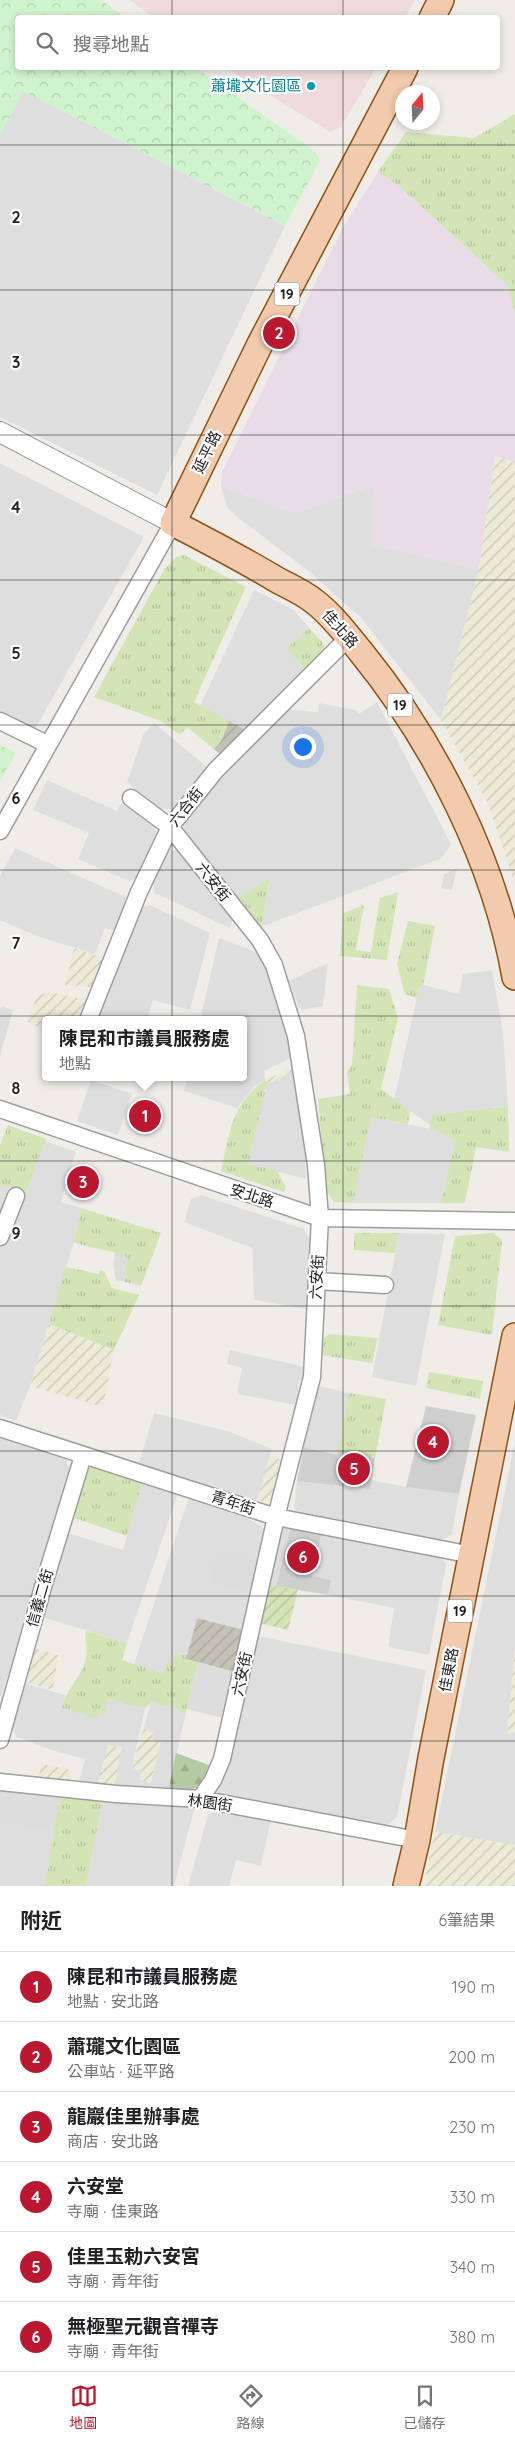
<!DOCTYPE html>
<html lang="zh-TW">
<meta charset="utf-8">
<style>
:root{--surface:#fff;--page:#f6f6f6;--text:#202124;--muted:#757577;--line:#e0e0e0;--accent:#ba1830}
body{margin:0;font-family:Quicksand,"Noto Sans TC",sans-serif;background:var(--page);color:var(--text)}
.compass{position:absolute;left:395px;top:85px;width:45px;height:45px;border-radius:50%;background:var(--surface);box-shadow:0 2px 8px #0003;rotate:18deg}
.you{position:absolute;left:302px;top:746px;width:18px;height:18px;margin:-12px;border:4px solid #fff;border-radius:50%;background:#1a73e8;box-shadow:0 0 0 8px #1a73e833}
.badge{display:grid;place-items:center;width:32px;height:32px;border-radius:50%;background:var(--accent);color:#fff;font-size:16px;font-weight:700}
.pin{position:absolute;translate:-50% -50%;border:2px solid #fff;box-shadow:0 1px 5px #0006}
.popup{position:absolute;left:42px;top:1016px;width:205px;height:65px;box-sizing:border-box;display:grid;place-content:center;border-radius:5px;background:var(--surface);filter:drop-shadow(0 1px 4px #0005);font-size:16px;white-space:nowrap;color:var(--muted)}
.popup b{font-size:19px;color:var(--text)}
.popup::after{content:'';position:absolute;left:50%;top:100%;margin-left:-10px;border:10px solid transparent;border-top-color:var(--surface)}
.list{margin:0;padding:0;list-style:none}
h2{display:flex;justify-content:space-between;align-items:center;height:65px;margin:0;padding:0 20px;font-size:21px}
h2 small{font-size:16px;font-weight:400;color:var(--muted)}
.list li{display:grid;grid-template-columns:32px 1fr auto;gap:15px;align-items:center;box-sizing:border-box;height:70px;padding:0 20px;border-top:1px solid var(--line)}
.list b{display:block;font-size:19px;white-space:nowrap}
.list p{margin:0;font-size:16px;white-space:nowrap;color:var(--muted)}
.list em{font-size:16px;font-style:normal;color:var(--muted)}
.icon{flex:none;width:28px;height:28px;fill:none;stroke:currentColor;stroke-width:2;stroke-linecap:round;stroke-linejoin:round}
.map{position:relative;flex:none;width:515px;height:1886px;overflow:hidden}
.search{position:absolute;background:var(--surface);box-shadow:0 2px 8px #0003;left:15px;right:15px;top:15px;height:55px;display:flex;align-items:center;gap:12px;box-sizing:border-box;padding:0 18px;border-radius:5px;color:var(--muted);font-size:19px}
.sheet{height:485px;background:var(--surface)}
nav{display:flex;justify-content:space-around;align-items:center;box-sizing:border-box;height:70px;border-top:1px solid var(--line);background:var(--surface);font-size:14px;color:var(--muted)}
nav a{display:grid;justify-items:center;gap:2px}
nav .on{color:var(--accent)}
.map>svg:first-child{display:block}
.residential{fill:#dfdedf}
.commercial{fill:#efdbdd}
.industrial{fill:#e9dce8}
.religious{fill:#cfcfcf}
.construction{fill:url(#construction-furrows)}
.farmland{fill:url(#farmland-furrows)}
.grass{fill:url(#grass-tufts)}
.forest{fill:url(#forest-firs)}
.park{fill:url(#park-crowns)}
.garden{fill:url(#garden-furrows)}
.parking{fill:#ddd}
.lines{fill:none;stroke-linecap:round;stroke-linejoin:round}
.minor-casing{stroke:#9e9e9e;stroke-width:19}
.tertiary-casing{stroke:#9e9e9e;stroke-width:22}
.primary-casing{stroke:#8c5212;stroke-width:28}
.minor{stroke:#fff;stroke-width:16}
.tertiary{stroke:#fff;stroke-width:20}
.primary{stroke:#f2caad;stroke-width:25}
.grid{fill:none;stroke:#212121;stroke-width:1;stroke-opacity:0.55}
.culture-dot{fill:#0f9aa8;stroke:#fff;stroke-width:2}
.labels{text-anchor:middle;stroke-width:4.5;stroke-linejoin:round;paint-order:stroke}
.shield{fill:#fff;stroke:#646464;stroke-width:1}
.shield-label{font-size:14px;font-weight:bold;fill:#212121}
.culture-label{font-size:15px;fill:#0d838f;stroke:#fff;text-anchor:end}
.street-label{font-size:15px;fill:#212121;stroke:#fff}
.grid-label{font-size:16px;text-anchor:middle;font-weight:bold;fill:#212121;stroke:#fff;stroke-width:4.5;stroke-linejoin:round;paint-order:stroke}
</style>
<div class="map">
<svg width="515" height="1886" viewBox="0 0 515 1886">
<defs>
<pattern id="construction-furrows" width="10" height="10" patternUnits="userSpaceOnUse" patternTransform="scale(1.25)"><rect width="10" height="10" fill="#c4c2b5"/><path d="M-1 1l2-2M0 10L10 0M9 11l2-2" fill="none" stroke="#a8a69b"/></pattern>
<pattern id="farmland-furrows" width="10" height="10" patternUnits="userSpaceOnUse" patternTransform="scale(1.25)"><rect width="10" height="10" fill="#ecebd7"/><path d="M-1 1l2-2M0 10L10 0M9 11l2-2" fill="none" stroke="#cac9b8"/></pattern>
<pattern id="grass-tufts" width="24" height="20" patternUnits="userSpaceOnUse" patternTransform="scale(1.25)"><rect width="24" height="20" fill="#d3e4b6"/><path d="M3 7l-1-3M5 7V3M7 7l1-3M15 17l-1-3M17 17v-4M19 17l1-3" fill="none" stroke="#b5c39c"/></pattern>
<pattern id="forest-firs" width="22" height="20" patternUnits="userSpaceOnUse" patternTransform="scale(1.25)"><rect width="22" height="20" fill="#b4cba3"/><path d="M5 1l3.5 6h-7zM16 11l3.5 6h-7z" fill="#9aae8c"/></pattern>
<pattern id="park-crowns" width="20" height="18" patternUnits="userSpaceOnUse" patternTransform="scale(1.25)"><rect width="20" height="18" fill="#cff4cd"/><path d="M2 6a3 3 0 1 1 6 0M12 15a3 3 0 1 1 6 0" fill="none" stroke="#b1d1b0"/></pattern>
<pattern id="garden-furrows" width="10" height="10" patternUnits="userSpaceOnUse" patternTransform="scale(1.25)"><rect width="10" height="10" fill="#d3e4b6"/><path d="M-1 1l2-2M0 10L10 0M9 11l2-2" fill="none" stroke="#b5c39c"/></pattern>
</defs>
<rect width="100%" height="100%" fill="#f0ede9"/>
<path class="residential" d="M22,90L285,226L157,495L0,417V135Z
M0,463L144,537L35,729L0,711Z
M373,485V545L479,569L441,720L361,618L311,573L236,516L227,507L221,486L295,513Z
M254,590L294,610L309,628L287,648L306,671L246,730L200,706Z
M377,702L451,844L442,858L261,927L270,877L236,900L184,832L185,820L283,709L318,712L319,703L356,710L359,714Z
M154,723L208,768L177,809H156L127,782L143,735Z
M47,780L117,811L121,803L152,822L157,834L143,875L129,881L78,859L89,833L33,810Z
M15,848L128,898L115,931L105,928L95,954L37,936L0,920V876Z
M166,848L178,852L234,916L230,928L155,893L153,883Z
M150,905L210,933L190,1010L153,1000L147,1020H97L142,907Z
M219,938L259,953L272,977L295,1056L264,1071L265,1080L253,1088L237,1108L184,1091L187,1077H244V1020H200Z
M492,970L503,1032L508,1106L432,1115L430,1125L394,1100L419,988L423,985L459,994L463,974Z
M294,1071L303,1112L306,1179L248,1164L267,1084Z
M91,1080L132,1094L118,1135L77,1121Z
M371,1117L436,1130L455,1141L441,1203H353Z
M45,1141L76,1152L61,1202L81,1208L74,1242L30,1386L16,1421L0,1415V1185L26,1192Z
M201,1195L304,1229L310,1241L306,1309L254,1300L252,1248L184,1222L191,1199Z
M399,1233L445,1234L416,1386L372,1377Z
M230,1350L305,1367L302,1380H299L296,1405L237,1394L242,1368L227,1364Z
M320,1386L349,1393L337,1455L304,1447L314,1390Z
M154,1413L230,1432L272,1449L257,1500L139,1463Z
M0,1436L65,1459L71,1471L0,1700Z
M515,1442V1648L507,1734L515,1732V1845L435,1832Z
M371,1480L406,1487L459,1494L452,1534L443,1540L294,1512L297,1481L369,1489Z
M142,1483L178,1493L127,1643L42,1617L68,1533L123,1550Z
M189,1497L234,1511L268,1530L260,1562L210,1584L252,1595L244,1630L197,1618L187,1655L175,1653L173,1660L167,1663L164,1673L134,1664Z
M322,1532L440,1554L446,1564L429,1655L388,1647L394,1608L328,1595L331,1580L312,1576Z
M257,1636L426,1670L397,1817L386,1826L215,1795L229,1753Z
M24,1683L65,1695L62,1708L97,1718L99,1714H104L108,1699L145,1709L131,1772L151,1702L186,1712L168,1792L79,1782L85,1759L48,1749L17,1737L12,1728Z
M102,1802L147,1806H195L174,1886H86Z
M217,1809L271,1818L261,1866L236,1860L229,1886H188L208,1815Z
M0,1824L54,1832L45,1886H0Z"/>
<path class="commercial" d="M130,0H415L405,17L154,18Z
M226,68H376L341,127L330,132Z"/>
<path class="industrial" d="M378,172L398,185L508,286L515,313V462L495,457L479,569L372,545L373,485L295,513L221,486L222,472L342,229Z"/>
<path class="religious" d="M426,1406L476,1415L459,1494L406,1487Z
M304,1447L337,1455L338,1450L375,1458L370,1489L297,1481Z
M291,1525L322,1532L312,1576L331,1580L328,1595L276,1586Z"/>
<path class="construction" d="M229,721L246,730L221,755L214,749L221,741Z
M197,1618L244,1630L235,1672L186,1659Z"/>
<path class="farmland" d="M495,456L515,462V883L488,804L441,720L479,569Z
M74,948L105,958L93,987L65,986Z
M49,992L88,1000L79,1020H46V1030L27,1022L37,996Z
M293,1067L294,1071L267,1084L265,1080Z
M49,1324L114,1350L103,1407L30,1386Z
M270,1456L283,1460L275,1497L265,1502L257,1500Z
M34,1648L58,1655L53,1690L24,1682Z
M515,1648V1732L507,1734Z
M143,1729L153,1731L151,1739L161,1742L151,1783L140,1780L142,1771L132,1768Z
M108,1745L122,1747L114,1787L97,1786Z
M41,1764L68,1769L72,1775L69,1782L39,1778Z
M435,1832L515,1845V1886H423Z"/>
<path class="grass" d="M515,114V313L508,286L398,185L378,172L406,132L474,138Z
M184,555L246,587L194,702L229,721L221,741L214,749L187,727L180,735L161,721L94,697L165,568L176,557Z
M309,628L323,643L325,655L306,671L287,648Z
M270,877L261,927L236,900Z
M398,892L387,960L340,956L343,913L364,905L356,950L371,952L380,898Z
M408,921L435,926L423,985L419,988L417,998L405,994L397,964Z
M357,985L389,989L398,1018L381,1089L410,1111L408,1124L371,1117L353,1203L334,1202L326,1191L318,1099L350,1094L347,1073L352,1065Z
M265,1080L267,1084L248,1164L277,1171L286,1187L284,1192L221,1171C230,1132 231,1105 265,1080Z
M508,1106L509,1152L476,1147L465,1203H441L455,1141L436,1130L429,1129L432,1115Z
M8,1125L46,1139L26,1192L0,1185V1145Z
M81,1208L161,1233L141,1286L125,1282L126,1257C110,1249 91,1249 74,1242Z
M354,1233H399L395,1253L354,1250Z
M493,1233L502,1240L492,1335L438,1325L455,1236Z
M66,1267L99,1274L100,1270L104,1271L112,1288L139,1295L114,1350L49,1324Z
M329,1334L378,1338L372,1363L321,1355L324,1338Z
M429,1372L483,1381L480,1399L426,1388Z
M349,1393L386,1399L375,1458L338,1450Z
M92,1466L142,1483L127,1536L72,1517L84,1472Z
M86,1631L127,1643L122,1660L163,1673L167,1663L173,1660L175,1653L187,1655L186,1659L198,1662L186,1712L151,1702L145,1709L108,1699L104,1715L99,1714L97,1719L62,1708C66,1689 82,1677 86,1658C88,1650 84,1640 86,1631Z
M60,1795L102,1802L86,1886H45Z"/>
<path class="forest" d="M176,1753L209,1765C200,1790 194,1793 168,1792Z"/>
<path class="park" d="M0,0H101L124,17L18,18V68H196L309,147L321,159L285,226L23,91L0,135Z
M0,745L16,753L0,781Z"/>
<path class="garden" d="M266,1584L298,1590L288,1630L259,1623Z"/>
<path class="parking" d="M457,868L452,890L441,888L444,874Z
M328,963L323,1006L300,1010L289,981Z
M1,1006L13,1010L0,1056V1010Z
M115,1251L127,1258L125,1282L116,1280L113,1264Z
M287,1525H291L276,1586L266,1584L276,1534Z
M219,1551L260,1562L252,1595L210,1584Z
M198,1662L235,1672L226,1719L187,1709Z
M0,1789L60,1795L54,1832L0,1824Z"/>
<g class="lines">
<defs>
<path id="minor" d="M0,721L47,744
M131,798L170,827L260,940L274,965L296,1036L316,1165L320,1218L312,1377L276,1517L222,1759L213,1780L200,1799
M0,831L173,523
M88,1020L139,892L170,827L216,770L349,637
M0,1109L320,1218L515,1221
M0,1237L16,1196
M317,1281L385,1285
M0,1428L276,1517L472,1555
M0,1740L43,1587L83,1456
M0,1782L116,1794L200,1799L417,1840"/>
<path id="tertiary" d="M0,432L173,523"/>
<path id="primary" d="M432,18L441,0
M405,68L260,344L173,523C208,541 244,560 279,581C291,587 304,593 315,602C332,615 347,635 361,652C435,743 495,862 515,977
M406,1886L417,1840L431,1758L515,1336"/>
</defs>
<use href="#minor" class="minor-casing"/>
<use href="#tertiary" class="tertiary-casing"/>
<use href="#primary" class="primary-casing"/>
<use href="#minor" class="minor"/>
<use href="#tertiary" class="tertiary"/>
<use href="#primary" class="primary"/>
</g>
<path class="grid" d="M172,0V18M343,0V18M172,68V1886M343,68V1886M0,145H515M0,290H515M0,435H515M0,580H515M0,725H515M0,870H515M0,1016H515M0,1161H515M0,1306H515M0,1451H515M0,1596H515M0,1741H515"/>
<circle class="culture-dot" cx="311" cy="86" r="5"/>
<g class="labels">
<g class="shield">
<rect x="274.5" y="282.5" width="25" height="23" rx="4"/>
<rect x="387.5" y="693.5" width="25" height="23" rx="4"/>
<rect x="447.5" y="1599.5" width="25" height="23" rx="4"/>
</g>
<g class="shield-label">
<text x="287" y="299">19</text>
<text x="400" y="710">19</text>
<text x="460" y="1616">19</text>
</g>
<g class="culture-label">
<text x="301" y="91">蕭壠文化園區</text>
</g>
<g class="street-label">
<text transform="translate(207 452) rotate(-64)" y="5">延平路</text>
<text transform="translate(340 629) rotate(48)" y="5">佳北路</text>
<text transform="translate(186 807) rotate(-52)" y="5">六合街</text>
<text transform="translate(213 882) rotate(51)" y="5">六安街</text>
<text transform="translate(252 1196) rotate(18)" y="5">安北路</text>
<text transform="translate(317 1277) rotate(-87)" y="5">六安街</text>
<text transform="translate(233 1503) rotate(18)" y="5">青年街</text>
<text transform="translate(40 1598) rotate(-74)" y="5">信義二街</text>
<text transform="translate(449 1670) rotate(-79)" y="5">佳東路</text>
<text transform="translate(242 1674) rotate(-78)" y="5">六安街</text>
<text transform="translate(210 1803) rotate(8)" y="5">林園街</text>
</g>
</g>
<g class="grid-label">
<text x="16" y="223">2</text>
<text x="16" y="368">3</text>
<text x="16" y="513">4</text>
<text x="16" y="659">5</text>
<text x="16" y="804">6</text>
<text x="16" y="949">7</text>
<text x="16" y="1094">8</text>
<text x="16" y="1239">9</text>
</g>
</svg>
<svg class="compass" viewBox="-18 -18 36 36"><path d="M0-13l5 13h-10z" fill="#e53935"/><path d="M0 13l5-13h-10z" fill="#757577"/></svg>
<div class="you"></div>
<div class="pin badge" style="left:145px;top:1116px">1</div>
<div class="popup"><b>陳昆和市議員服務處</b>地點</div>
<div class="pin badge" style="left:279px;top:333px">2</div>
<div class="pin badge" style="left:83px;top:1182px">3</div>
<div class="pin badge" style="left:433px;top:1442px">4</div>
<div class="pin badge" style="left:354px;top:1469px">5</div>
<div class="pin badge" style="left:303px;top:1557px">6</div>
<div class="search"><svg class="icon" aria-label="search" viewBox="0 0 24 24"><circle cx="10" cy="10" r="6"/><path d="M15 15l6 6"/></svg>搜尋地點</div>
</div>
<section class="sheet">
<h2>附近<small>6筆結果</small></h2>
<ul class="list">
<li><span class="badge">1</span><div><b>陳昆和市議員服務處</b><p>地點 · 安北路</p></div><em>190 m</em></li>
<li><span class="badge">2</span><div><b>蕭瓏文化園區</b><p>公車站 · 延平路</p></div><em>200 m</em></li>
<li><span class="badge">3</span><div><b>龍巖佳里辦事處</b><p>商店 · 安北路</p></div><em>230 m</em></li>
<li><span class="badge">4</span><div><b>六安堂</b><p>寺廟 · 佳東路</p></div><em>330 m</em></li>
<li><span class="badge">5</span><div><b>佳里玉勅六安宮</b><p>寺廟 · 青年街</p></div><em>340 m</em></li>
<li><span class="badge">6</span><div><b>無極聖元觀音禪寺</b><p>寺廟 · 青年街</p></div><em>380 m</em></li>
</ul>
</section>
<nav>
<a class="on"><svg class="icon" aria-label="map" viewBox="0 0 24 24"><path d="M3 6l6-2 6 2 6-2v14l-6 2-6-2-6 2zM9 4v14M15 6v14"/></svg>地圖</a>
<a><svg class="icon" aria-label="directions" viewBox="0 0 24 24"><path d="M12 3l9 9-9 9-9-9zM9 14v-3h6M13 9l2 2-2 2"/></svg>路線</a>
<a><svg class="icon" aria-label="saved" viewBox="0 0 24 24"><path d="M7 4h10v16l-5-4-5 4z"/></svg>已儲存</a>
</nav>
